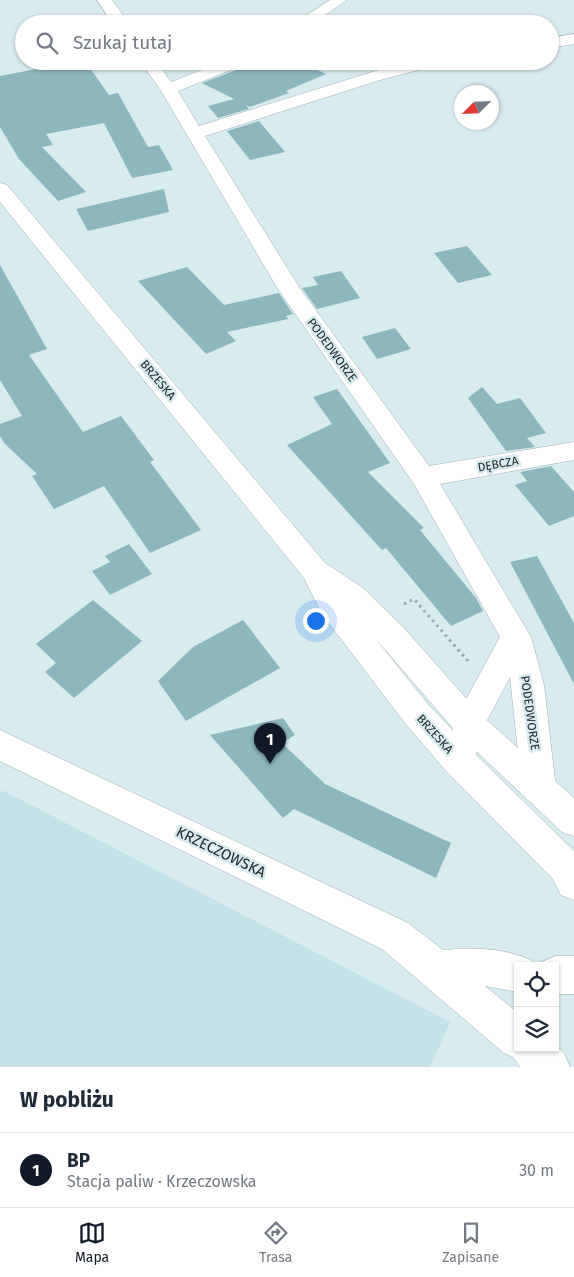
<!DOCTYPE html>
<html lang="pl">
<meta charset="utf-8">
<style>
:root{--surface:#fff;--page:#f2f2f3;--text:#1f2937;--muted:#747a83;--line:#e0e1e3;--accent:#111827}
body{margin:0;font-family:"Fira Sans",sans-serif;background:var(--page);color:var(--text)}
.controls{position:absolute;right:15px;bottom:15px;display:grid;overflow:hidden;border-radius:0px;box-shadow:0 1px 4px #0004}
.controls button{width:45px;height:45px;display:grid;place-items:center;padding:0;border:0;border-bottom:1px solid var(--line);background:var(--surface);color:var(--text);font:25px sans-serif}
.compass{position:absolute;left:454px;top:85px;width:45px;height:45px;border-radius:50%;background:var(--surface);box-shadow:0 1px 4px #0004;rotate:246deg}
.you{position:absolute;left:315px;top:620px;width:18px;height:18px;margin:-12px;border:4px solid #fff;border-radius:50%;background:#1a73e8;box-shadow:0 0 0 8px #1a73e833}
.badge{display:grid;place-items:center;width:32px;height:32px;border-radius:50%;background:var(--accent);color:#fff;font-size:16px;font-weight:700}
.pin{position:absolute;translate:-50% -41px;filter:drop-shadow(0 1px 2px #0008)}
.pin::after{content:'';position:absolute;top:26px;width:18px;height:15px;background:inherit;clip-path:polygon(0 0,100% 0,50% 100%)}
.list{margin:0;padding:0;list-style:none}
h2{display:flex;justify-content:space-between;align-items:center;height:65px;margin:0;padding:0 20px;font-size:21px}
h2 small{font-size:16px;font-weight:400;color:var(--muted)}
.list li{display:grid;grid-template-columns:32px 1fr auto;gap:15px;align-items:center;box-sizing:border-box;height:75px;padding:0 20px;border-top:1px solid var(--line)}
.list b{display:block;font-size:19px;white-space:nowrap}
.list p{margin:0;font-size:16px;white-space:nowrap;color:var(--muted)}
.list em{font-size:16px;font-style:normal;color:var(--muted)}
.icon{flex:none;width:28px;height:28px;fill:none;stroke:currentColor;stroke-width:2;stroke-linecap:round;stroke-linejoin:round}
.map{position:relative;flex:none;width:574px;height:1067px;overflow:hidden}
.search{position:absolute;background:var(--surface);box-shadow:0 1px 4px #0004;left:15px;right:15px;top:15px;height:55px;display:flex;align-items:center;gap:12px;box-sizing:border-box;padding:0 18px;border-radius:28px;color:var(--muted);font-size:19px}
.sheet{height:140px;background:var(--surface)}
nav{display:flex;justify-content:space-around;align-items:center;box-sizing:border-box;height:70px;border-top:1px solid var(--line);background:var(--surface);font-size:14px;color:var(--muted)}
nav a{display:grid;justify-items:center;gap:2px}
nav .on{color:var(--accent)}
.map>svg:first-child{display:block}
.built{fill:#c5e2e7}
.building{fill:#8eb6be}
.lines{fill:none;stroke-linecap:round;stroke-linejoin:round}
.minor-casing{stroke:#a0b2b6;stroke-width:1}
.secondary-casing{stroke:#a0b2b6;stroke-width:1}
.path{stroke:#98a8ab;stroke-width:3;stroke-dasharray:2.5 4;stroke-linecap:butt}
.minor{fill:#fff;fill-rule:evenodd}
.secondary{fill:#fff;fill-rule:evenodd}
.labels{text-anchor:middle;stroke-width:5;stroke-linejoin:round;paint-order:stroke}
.street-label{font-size:12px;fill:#202829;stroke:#d8ebef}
.near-street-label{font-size:15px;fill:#202829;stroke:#d8ebef}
</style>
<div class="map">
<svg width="574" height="1067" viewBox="0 0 574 1067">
<rect width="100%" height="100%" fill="#d8ebef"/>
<path class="built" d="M2,790L450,1022L430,1067H0V794Z"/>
<path class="building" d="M78,61H85L109,95L118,93L148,147L159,145L173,170L132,178L104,123L46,134L53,145L42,147L86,192L58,201L19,159L0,127V76Z
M250,61H299L326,74L286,91L289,93L250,107L246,105L249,109L218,118L208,106L234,99L202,83L247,66Z
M259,121L285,152L250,160L227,131Z
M164,189L169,212L88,231L76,209Z
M467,246L492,275L458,283L434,253Z
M0,265L47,349L29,355L83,432L121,416L154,460L150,462L201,530L150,553L104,486L54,509L32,476L37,474L5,444L0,436V424L22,416L0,380Z
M187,267L224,305L279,293L293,314L286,316L288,319L227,332L236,341L206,354L138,281Z
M341,271L360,298L317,309L302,288L318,285L313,277Z
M395,328L411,349L377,359L362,337Z
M482,387L497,404L520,398L546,433L527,438L535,447L506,451L468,398Z
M337,389L390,463L368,472L424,528L420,530L476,598L483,611L451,626L386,548L382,550L287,445L332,424L313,397Z
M551,466L574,492V516L549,526L515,485L527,481L520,472Z
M129,544L152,574L110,595L92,571L110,562L105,556Z
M537,556L574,623V684L510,562Z
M93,600L142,641L74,698L45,672L56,663L36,644Z
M243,620L280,668L186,721L158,681L193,647Z
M283,718L295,735L282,743L325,784L451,843L436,878L294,809L283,818L210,735Z"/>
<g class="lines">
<defs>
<path id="minor" d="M97,0H112L129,24H113Z
M330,0H347L312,24H293Z
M574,34V44L550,48V38Z
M140,61H156L171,82L225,61H248L246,64L178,91L199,126L398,64L412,61H443L441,64L380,80L205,136L299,287L429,466L574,442V460L440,484L531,637L544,685L556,789L551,800L539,805L527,800L522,789L510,677L484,726L471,772L459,776L447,772L443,761L458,714L500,637L414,484L278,289L160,89Z"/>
<path id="secondary" d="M0,183L7,185L325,563L363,588L402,626L480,714L574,798V836L562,832L458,734L375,638L427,703L471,750L574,851V900L561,895L552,878L447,772L405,723L322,614L304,578L0,202Z
M0,730L408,923L443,950C475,948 501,947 531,960L534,966H518V992L485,986L518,1013V1048H555V1045L564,1053L570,1067H520L513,1057L504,1053L382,949L0,761Z
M555,956H574V994H555V966H540L542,962Z"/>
</defs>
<use href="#minor" class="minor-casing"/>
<use href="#secondary" class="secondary-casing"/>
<path class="path" d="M404,604L414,599L468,661"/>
<use href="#minor" class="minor"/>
<use href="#secondary" class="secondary"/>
</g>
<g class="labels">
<g class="street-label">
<text transform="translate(332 350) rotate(54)" y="4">PODEDWORZE</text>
<text transform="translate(158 380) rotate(50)" y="4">BRZESKA</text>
<text transform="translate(498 464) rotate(-10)" y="4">DĘBCZA</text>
<text transform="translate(530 713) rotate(82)" y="4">PODEDWORZE</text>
<text transform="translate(435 734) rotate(48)" y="4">BRZESKA</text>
</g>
<g class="near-street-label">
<text transform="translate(221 852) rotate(26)" y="5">KRZECZOWSKA</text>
</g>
</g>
</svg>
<div class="controls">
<button><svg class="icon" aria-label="locate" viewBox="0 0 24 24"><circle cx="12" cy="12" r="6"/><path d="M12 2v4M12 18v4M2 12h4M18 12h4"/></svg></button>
<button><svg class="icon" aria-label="layers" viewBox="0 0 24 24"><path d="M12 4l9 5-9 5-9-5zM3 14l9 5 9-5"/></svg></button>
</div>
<svg class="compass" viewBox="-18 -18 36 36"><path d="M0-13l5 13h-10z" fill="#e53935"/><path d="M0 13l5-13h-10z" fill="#747a83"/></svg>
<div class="you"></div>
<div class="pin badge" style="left:270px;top:764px">1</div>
<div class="search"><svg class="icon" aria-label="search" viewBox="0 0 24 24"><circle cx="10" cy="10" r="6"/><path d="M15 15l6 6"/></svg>Szukaj tutaj</div>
</div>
<section class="sheet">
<h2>W pobliżu<small></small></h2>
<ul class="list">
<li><span class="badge">1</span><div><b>BP</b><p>Stacja paliw · Krzeczowska</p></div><em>30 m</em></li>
</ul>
</section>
<nav>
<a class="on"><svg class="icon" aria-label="map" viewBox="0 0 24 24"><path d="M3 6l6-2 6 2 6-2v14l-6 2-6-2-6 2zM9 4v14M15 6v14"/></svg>Mapa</a>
<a><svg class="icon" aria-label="directions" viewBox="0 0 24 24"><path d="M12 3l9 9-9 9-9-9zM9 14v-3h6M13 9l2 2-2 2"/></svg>Trasa</a>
<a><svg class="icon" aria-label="saved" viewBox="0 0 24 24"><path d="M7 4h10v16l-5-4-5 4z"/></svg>Zapisane</a>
</nav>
